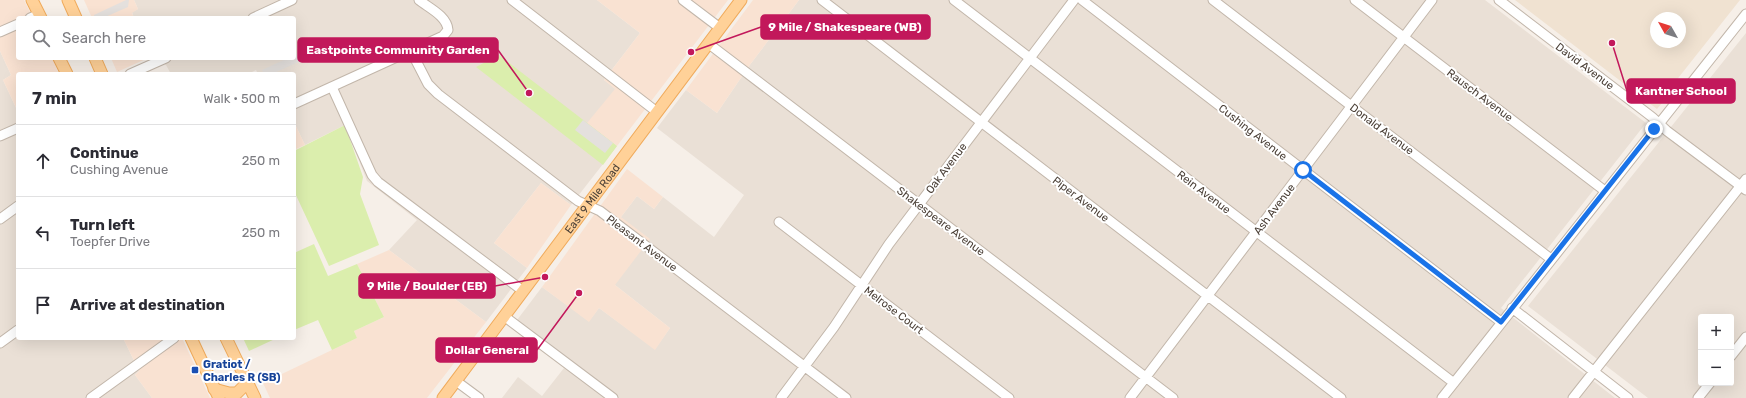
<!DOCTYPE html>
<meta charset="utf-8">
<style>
:root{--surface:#fff;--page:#f2f2f3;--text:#2b2b33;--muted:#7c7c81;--line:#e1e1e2}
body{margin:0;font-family:Rubik,sans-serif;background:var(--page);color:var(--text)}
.controls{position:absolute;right:12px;bottom:12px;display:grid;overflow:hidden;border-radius:4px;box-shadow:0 4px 16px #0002}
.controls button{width:36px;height:36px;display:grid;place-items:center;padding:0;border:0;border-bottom:1px solid var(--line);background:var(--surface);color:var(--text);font:20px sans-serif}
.compass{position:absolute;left:1650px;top:12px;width:36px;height:36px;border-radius:50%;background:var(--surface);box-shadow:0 4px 16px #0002;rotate:309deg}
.stop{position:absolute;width:12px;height:12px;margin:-9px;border:3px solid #1a73e8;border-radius:50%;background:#fff}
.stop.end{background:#1a73e8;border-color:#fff;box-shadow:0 1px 4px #0008}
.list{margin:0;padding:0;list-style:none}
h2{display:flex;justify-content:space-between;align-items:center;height:52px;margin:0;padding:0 16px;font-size:17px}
h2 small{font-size:13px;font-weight:400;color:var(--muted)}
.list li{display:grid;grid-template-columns:26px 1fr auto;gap:12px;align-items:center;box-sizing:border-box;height:72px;padding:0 16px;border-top:1px solid var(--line)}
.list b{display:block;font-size:15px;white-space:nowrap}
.list p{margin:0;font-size:13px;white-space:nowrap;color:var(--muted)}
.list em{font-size:13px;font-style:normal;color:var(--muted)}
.icon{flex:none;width:22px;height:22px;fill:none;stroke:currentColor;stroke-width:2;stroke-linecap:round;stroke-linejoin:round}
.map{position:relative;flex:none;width:1746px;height:398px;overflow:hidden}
.search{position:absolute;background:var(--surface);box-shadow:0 4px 16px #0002;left:16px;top:16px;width:280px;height:44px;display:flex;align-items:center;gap:10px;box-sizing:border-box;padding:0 14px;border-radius:4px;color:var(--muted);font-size:15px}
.panel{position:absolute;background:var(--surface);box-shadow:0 4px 16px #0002;left:16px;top:72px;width:280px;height:268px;border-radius:4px}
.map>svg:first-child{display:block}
.residential{fill:#eae0d6;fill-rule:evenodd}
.commercial{fill:#f9e2d2}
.education{fill:#f0e2d1;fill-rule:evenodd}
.green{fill:#dbeead}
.parking{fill:#e4e0dd}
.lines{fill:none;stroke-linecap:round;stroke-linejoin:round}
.minor-casing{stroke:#c2b6aa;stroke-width:11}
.major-casing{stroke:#f0ab5c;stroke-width:13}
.minor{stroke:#fff;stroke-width:9}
.major{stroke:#ffd198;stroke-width:11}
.route{stroke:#1a73e8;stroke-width:5}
.transit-dot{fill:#1a4fb4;stroke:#fff;stroke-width:1.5}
.labels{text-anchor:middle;stroke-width:4;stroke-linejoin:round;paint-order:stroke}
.street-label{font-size:11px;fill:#4a3f36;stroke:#fff}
.transit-label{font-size:11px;font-weight:bold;fill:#164399;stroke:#fff;text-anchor:start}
.leader{fill:none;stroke:#c2185b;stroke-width:1.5}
.callout-dot{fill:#c2185b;stroke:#fff;stroke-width:1.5}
.callout{fill:#c2185b;stroke:#c2185b;stroke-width:1.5}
.callout-label{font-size:12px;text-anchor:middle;font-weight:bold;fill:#fff}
</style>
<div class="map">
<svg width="1746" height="398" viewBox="0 0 1746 398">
<rect width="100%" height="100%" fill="#f6efe8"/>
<path class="residential" d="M134,0H597L640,33L604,80L616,89L588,123L617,146L571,205L541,183L494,243L527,268L486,322L389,250L417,220L367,181L345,125L305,145L294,122V74H258L256,70L248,74H171L166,65L155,58H294V18H134L132,12L138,9Z
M799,0H1485L1646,123L1501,308L1615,398H502L518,377L542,396L564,368L511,328L542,287L589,321L599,308L655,349L670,328L615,285L621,217L637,196L654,209L663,197L714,237L744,195L657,128L686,90L717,113L749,66Z
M1746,33V398H1648L1528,306ZM1701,317H1731V383H1701Z
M0,51L11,75L3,80L18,112V338H123L139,371L135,375L152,398H0Z"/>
<path class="commercial" d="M0,0H24L33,18H18V58H52L59,74H18V112L3,80L11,75L0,51Z
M84,0H134L138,9L132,13L134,18H92Z
M597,0H728L617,146L587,123L615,89L604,80L640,33Z
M753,0H799L749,66L717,113L686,90Z
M111,58H148L117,72Z
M294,122L305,145L294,150Z
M627,169L663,197L654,209L637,196L621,217L650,239L615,285L670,328L655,350L599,308L589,322L542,287Z
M541,183L571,205L527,268L494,243Z
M389,250L486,322L427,398H270L263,383L357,338L354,331L384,317L357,264Z
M123,338H182L210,398H152L135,375L139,371Z"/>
<path class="education" d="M1515,0H1740L1675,82L1672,91L1657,109ZM1656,18H1680V42H1656Z"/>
<path class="green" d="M499,55L617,146L603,165L476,67Z
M345,125L363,177L360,194L379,245L329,266L294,191V151Z
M314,244L328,276L357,264L384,317L354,331L357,338L332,350L318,320L294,330V253Z
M243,338H277L249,351Z"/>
<path class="parking" d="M126,0H129L128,7L103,18H94V15Z
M326,41L329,48L272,74H264L262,70L288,58H294V55Z
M583,120L613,143L605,153L575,130Z"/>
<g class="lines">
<defs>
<path id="minor" d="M512,0L657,112
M683,0L720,28
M822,0L1341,398
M954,0L1454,383
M1082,0L1501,322
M1213,0L1551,259
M1355,0L1605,191
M1499,0L1652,117L1667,131L1746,190
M30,18L39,14
M253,18L292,0
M0,32L18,24
M709,44L1173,398
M411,51L428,84L438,94L578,201L600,211L846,398
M130,74L166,58
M332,87L372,175L378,182L523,291
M294,104L443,36L448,30C447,16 429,8 419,0
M0,136L18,128
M0,219L18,206
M779,222L1009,398
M1512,308L1628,398
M504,316L613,398
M0,343L18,330
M1731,356L1746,337
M456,381L479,398
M91,398L174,338
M781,398L834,327L889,244L1074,0
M1130,398L1432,0
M1442,398L1746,14
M1573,398L1746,179
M1698,398L1710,383"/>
<g id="major">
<path d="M32,0L41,18"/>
<path d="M68,0L76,18"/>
<path d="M59,58L67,74"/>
<path d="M95,58L102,74"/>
<path d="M191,338L219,398"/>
<path d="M226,338L255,398"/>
<path d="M214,389L229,393H237L247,383"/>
<path id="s1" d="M443,398L741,0"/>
</g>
</defs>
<use href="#minor" class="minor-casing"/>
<use href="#major" class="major-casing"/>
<use href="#minor" class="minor"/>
<use href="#major" class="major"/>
</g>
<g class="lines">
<path class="route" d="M1303,170L1501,322L1654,129"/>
</g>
<rect class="transit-dot" x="191" y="366" width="8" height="8" rx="2"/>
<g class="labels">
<g class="street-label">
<text transform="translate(1585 66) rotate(37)" y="4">David Avenue</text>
<text transform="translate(1480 95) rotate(37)" y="4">Rausch Avenue</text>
<text transform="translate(1382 129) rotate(37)" y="4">Donald Avenue</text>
<text transform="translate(1253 132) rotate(38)" y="4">Cushing Avenue</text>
<text transform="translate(946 168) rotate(-53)" y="4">Oak Avenue</text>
<text transform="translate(1204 192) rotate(37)" y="4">Rein Avenue</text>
<text dy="4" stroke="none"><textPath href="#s1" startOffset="249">East 9 Mile Road</textPath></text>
<text transform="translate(1081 199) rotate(37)" y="4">Piper Avenue</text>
<text transform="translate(1274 209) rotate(-53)" y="4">Ash Avenue</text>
<text transform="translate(941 221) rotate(37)" y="4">Shakespeare Avenue</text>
<text transform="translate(642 243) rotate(37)" y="4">Pleasant Avenue</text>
<text transform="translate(894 310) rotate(37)" y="4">Melrose Court</text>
</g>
<g class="transit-label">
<text x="203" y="368">Gratiot /<tspan x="203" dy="13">Charles R (SB)</tspan></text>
</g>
</g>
<path class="leader" d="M691 52L761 27M529 93L498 50M1612 43L1627 91M545 277L495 286M579 293L537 350"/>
<g class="callout-dot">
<circle cx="691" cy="52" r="4"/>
<circle cx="529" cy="93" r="4"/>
<circle cx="1612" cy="43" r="4"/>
<circle cx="545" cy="277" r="4"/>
<circle cx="579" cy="293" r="4"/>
</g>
<g class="callout">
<rect x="761" y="15" width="169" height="24" rx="4"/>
<rect x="298" y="38" width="200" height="24" rx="4"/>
<rect x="1627" y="79" width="108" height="24" rx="4"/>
<rect x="359" y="274" width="136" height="24" rx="4"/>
<rect x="436" y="338" width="101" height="24" rx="4"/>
</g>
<g class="callout-label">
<text x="845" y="31">9 Mile / Shakespeare (WB)</text>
<text x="398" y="54">Eastpointe Community Garden</text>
<text x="1681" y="95">Kantner School</text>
<text x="427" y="290">9 Mile / Boulder (EB)</text>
<text x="487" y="354">Dollar General</text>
</g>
</svg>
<div class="controls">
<button>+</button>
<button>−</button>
</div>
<svg class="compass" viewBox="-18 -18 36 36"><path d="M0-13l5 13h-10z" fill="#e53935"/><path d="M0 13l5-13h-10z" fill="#7c7c81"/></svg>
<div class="stop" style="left:1303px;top:170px"></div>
<div class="stop end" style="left:1654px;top:129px"></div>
<div class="search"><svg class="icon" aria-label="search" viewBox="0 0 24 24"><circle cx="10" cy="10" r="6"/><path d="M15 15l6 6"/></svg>Search here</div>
<section class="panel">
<h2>7 min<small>Walk · 500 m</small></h2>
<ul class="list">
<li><svg class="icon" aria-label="ahead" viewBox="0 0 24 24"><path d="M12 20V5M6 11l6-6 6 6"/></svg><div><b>Continue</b><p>Cushing Avenue</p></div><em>250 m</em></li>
<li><svg class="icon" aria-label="left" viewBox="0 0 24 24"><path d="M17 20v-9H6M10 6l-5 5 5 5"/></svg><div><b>Turn left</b><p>Toepfer Drive</p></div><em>250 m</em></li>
<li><svg class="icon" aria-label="arrive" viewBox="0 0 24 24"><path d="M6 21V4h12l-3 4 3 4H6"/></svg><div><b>Arrive at destination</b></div></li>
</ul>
</section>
</div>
